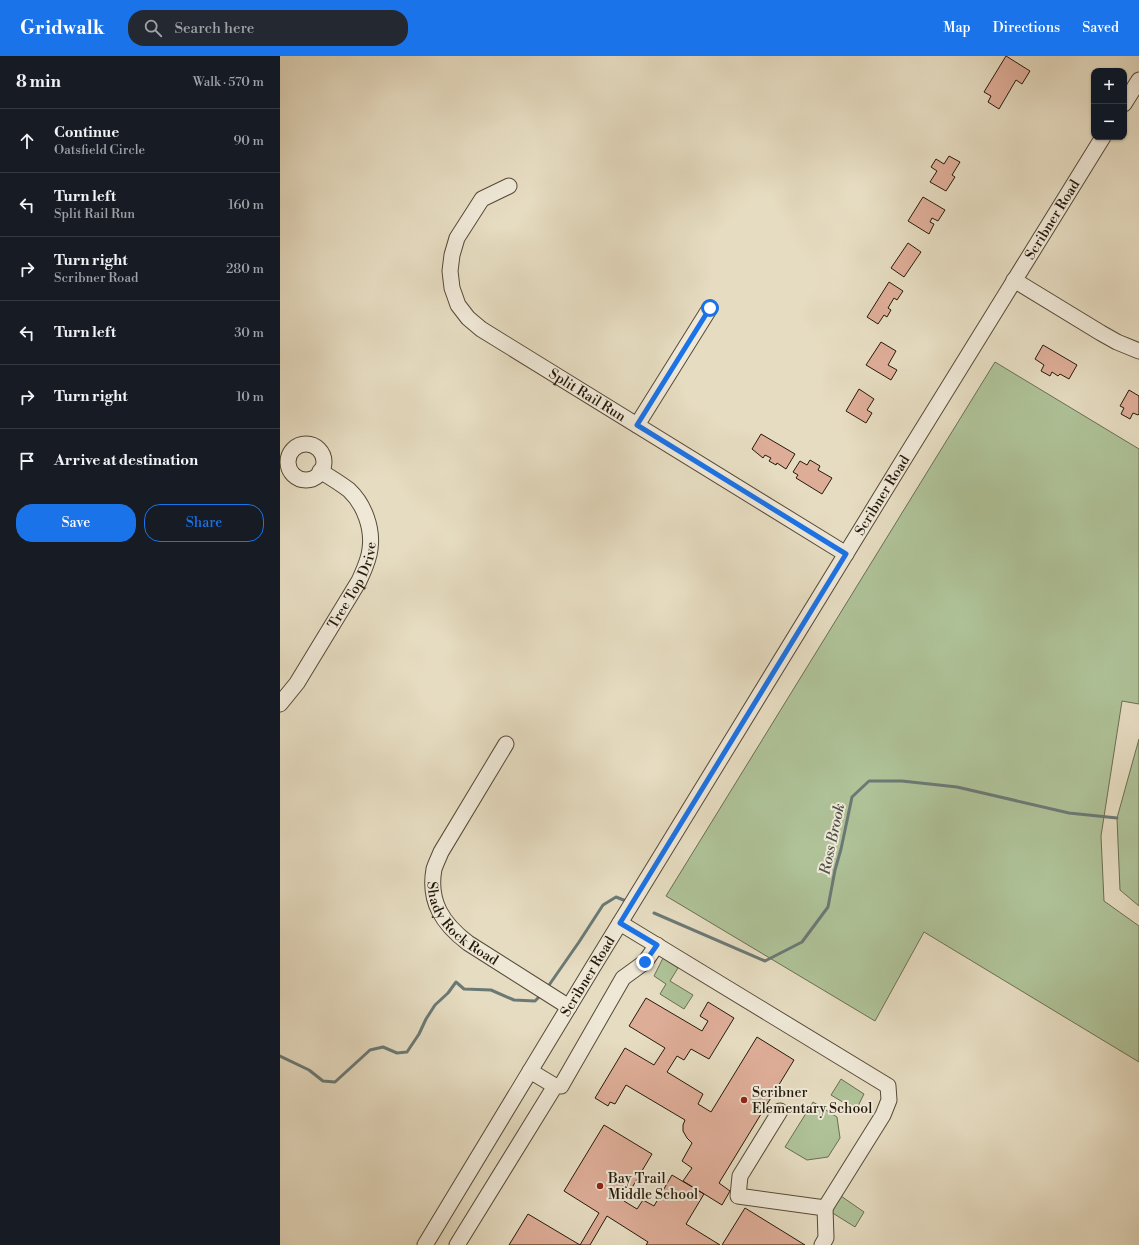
<!DOCTYPE html>
<meta charset="utf-8">
<style>
:root{--surface:#171b24;--page:#242831;--text:#f1f3f6;--muted:#9ea1a6;--line:#363941;--accent:#1a73e8}
body{margin:0;font-family:"Libre Bodoni",serif;background:var(--page);color:var(--text)}
.controls{position:absolute;right:12px;top:12px;display:grid;overflow:hidden;border-radius:8px;box-shadow:0 1px 3px #0004}
.controls button{width:36px;height:36px;display:grid;place-items:center;padding:0;border:0;border-bottom:1px solid var(--line);background:var(--surface);color:var(--text);font:20px sans-serif}
.stop{position:absolute;width:12px;height:12px;margin:-9px;border:3px solid #1a73e8;border-radius:50%;background:#fff}
.stop.end{background:#1a73e8;border-color:#fff;box-shadow:0 1px 4px #0008}
.list{margin:0;padding:0;list-style:none}
h2{display:flex;justify-content:space-between;align-items:center;height:52px;margin:0;padding:0 16px;font-size:17px}
h2 small{font-size:13px;font-weight:400;color:var(--muted)}
.list li{display:grid;grid-template-columns:26px 1fr auto;gap:12px;align-items:center;box-sizing:border-box;height:64px;padding:0 16px;border-top:1px solid var(--line)}
.list b{display:block;font-size:15px;white-space:nowrap}
.list p{margin:0;font-size:13px;white-space:nowrap;color:var(--muted)}
.list em{font-size:13px;font-style:normal;color:var(--muted)}
.actions{display:flex;gap:8px;padding:12px 16px}
.actions a{flex:1;padding:9px 0;border:1px solid var(--accent);border-radius:16px;text-align:center;font-size:14px;color:var(--accent)}
.actions .main{background:var(--accent);color:#fff}
.icon{flex:none;width:22px;height:22px;fill:none;stroke:currentColor;stroke-width:2;stroke-linecap:round;stroke-linejoin:round}
.map{position:relative;flex:none;width:859px;height:1189px;overflow:hidden}
header{display:flex;align-items:center;gap:24px;box-sizing:border-box;height:56px;padding:0 20px;background:var(--accent);color:#fff}
header strong{font-size:19px}
nav{display:flex;gap:22px;margin-inline-start:auto;font-size:14px}
.search{width:280px;height:36px;background:var(--page);display:flex;align-items:center;gap:10px;box-sizing:border-box;padding:0 14px;border-radius:16px;color:var(--muted);font-size:15px}
main{display:flex}
aside{flex:1;background:var(--surface)}
.map>svg:first-child{display:block}
.green{fill:#afc298;stroke:#6a6e52}
.lines{fill:none;stroke-linecap:round;stroke-linejoin:round}
.stream{stroke:#6b7975;stroke-width:3}
.building{fill:#dead98;stroke:#261a0b}
.minor-casing{stroke:#564a38;stroke-width:17}
.minor{stroke:#efe8d7;stroke-width:15}
.route{stroke:#1a73e8;stroke-width:5}
.poi-dot{fill:#8f2418;stroke:#efe8d7;stroke-width:1.5}
.labels{text-anchor:middle;stroke-width:4;stroke-linejoin:round;paint-order:stroke}
.street-label{font-size:14px;fill:#261a0b;stroke:#efe8d7}
.poi-label{font-size:14px;fill:#261a0b;stroke:#efe8d7;text-anchor:start}
.water-label{font-size:15px;font-style:italic;fill:#4e5249;stroke:#efe8d7}
</style>
<header>
<strong>Gridwalk</strong>
<div class="search"><svg class="icon" aria-label="search" viewBox="0 0 24 24"><circle cx="10" cy="10" r="6"/><path d="M15 15l6 6"/></svg>Search here</div>
<nav><a>Map</a><a>Directions</a><a>Saved</a></nav>
</header>
<main>
<aside>
<h2>8 min<small>Walk · 570 m</small></h2>
<ul class="list">
<li><svg class="icon" aria-label="ahead" viewBox="0 0 24 24"><path d="M12 20V5M6 11l6-6 6 6"/></svg><div><b>Continue</b><p>Oatsfield Circle</p></div><em>90 m</em></li>
<li><svg class="icon" aria-label="left" viewBox="0 0 24 24"><path d="M17 20v-9H6M10 6l-5 5 5 5"/></svg><div><b>Turn left</b><p>Split Rail Run</p></div><em>160 m</em></li>
<li><svg class="icon" aria-label="right" viewBox="0 0 24 24"><path d="M7 20v-9h11M14 6l5 5-5 5"/></svg><div><b>Turn right</b><p>Scribner Road</p></div><em>280 m</em></li>
<li><svg class="icon" aria-label="left" viewBox="0 0 24 24"><path d="M17 20v-9H6M10 6l-5 5 5 5"/></svg><div><b>Turn left</b></div><em>30 m</em></li>
<li><svg class="icon" aria-label="right" viewBox="0 0 24 24"><path d="M7 20v-9h11M14 6l5 5-5 5"/></svg><div><b>Turn right</b></div><em>10 m</em></li>
<li><svg class="icon" aria-label="arrive" viewBox="0 0 24 24"><path d="M6 21V4h12l-3 4 3 4H6"/></svg><div><b>Arrive at destination</b></div></li>
</ul>
<div class="actions"><a class="main">Save</a><a>Share</a></div>
</aside>
<div class="map">
<svg width="859" height="1189" viewBox="0 0 859 1189">
<rect width="100%" height="100%" fill="#e6dcc1"/>
<filter id="stains"><feTurbulence type="fractalNoise" baseFrequency=".005" numOctaves="4"/><feColorMatrix values="0 0 0 0 .2 0 0 0 0 .09 0 0 0 0 .02 0 0 0 .5 -.17"/></filter>
<radialGradient id="worn" r=".72"><stop offset=".6" stop-color="#630" stop-opacity="0"/><stop offset="1" stop-color="#630" stop-opacity=".3"/></radialGradient>
<path class="green" d="M715,306L859,393V648L842,645L821,780L824,845L859,870V1006L644,876L595,965L386,840Z
M859,683V850L840,834L837,762Z
M383,902L398,912L390,925L413,939L404,953L380,938L386,928L374,920Z
M561,1023L584,1038L576,1054L551,1039Z
M533,1046L557,1061L560,1082L548,1101L527,1104L505,1091Z
M561,1140L584,1156L575,1171L551,1156Z"/>
<g class="lines">
<path class="stream" d="M374,857L485,905L522,886L548,851L555,814L561,793L572,741L589,725H622L677,731L789,757L837,762
M267,932L299,886L323,849L336,841L346,845
M0,1000L29,1014L43,1025L55,1026L90,994L103,991L117,997L127,996L139,978L146,963L155,949L168,937L176,926L184,933L211,934L234,944L255,945L261,939"/>
</g>
<path class="building" d="M726,0L750,15L742,28L736,24L719,53L708,46L711,40L704,36Z
M669,100L680,106L672,119L675,121L666,135L650,126L657,115L651,111L656,103L664,108Z
M643,141L665,154L658,165L652,162L650,166L654,168L649,178L628,165Z
M628,187L641,196L624,221L611,212Z
M609,226L623,235L617,244L614,242L608,252L611,254L607,261L604,259L598,268L587,261Z
M601,286L616,295L608,309L617,314L611,324L586,309Z
M763,289L797,309L789,323L780,318L778,320L772,316L770,320L761,315L764,309L755,303Z
M579,333L594,343L587,354L592,357L586,367L566,355Z
M849,334L859,340V358L858,359L853,357L850,363L841,358L844,352L840,350Z
M481,378L515,398L506,413L497,407L496,409L489,405L491,402L485,399L483,402L472,393Z
M530,404L540,410L538,414L552,422L542,438L516,422L518,419L513,416L520,405L527,409Z
M366,942L422,975L428,965L420,960L428,946L454,962L429,1003L411,993L404,1004L397,1000L387,1016L423,1038L418,1048L431,1056L477,981L514,1004L439,1127L450,1135L442,1149L403,1125L412,1112L402,1105L412,1087L407,1082L403,1075V1069L405,1064L346,1029L335,1048L330,1046L328,1050L315,1042L345,992L374,1009L385,992L349,970Z
M324,1069L372,1098L344,1145L357,1153L363,1144L374,1150L392,1119L424,1138L406,1168L440,1189H366L368,1186L327,1160L310,1189H229L248,1158L300,1189L319,1157L284,1135Z
M465,1152L525,1189H442Z"/>
<g class="lines">
<defs>
<g id="minor">
<path d="M844,48L859,24"/>
<path id="s1" d="M229,130L202,143L177,182L172,199L170,215L172,232L178,249L188,262L201,273L566,498"/>
<path d="M734,224L821,277L837,286L859,295"/>
<path d="M357,369L430,252"/>
<circle cx="26" cy="406" r="18"/>
<path id="s2" d="M0,648L17,627L79,525C84,514 89,504 90,493C93,472 84,448 69,434C60,427 50,421 40,415"/>
<path id="s3" d="M226,688L161,796C159,801 156,807 154,813C148,846 163,868 188,887L289,951"/>
<path d="M340,867L608,1030L609,1044L603,1059L545,1152L458,1140L460,1120L500,1055"/>
<path d="M250,1015L275,1030"/>
<path id="s4" d="M145,1189C303,926 463,664 624,403C691,296 756,188 823,81"/>
<path d="M177,1189L275,1030H281L343,922L365,906L377,889"/>
<path d="M542,1189L546,1182L545,1152"/>
</g>
</defs>
<use href="#minor" class="minor-casing"/>
<use href="#minor" class="minor"/>
</g>
<g class="lines">
<path class="route" d="M365,906L377,889L340,867L566,498L357,369L430,252"/>
</g>
<g class="poi-dot">
<circle cx="464" cy="1044" r="4"/>
<circle cx="320" cy="1130" r="4"/>
</g>
<g class="labels">
<g class="street-label">
<text dy="5" stroke="none"><textPath href="#s4" startOffset="1202">Scribner Road</textPath></text>
<text dy="5" stroke="none"><textPath href="#s1" startOffset="304">Split Rail Run</textPath></text>
<text dy="5" stroke="none"><textPath href="#s4" startOffset="878">Scribner Road</textPath></text>
<text dy="5" stroke="none"><textPath href="#s2" startOffset="140">Tree Top Drive</textPath></text>
<text dy="5" stroke="none"><textPath href="#s3" startOffset="211">Shady Rock Road</textPath></text>
<text dy="5" stroke="none"><textPath href="#s4" startOffset="314">Scribner Road</textPath></text>
</g>
<g class="poi-label">
<text x="472" y="1041">Scribner<tspan x="472" dy="16">Elementary School</tspan></text>
<text x="328" y="1127">Bay Trail<tspan x="328" dy="16">Middle School</tspan></text>
</g>
<g class="water-label">
<text transform="translate(552 783) rotate(-78)" y="5">Ross Brook</text>
</g>
</g>
<rect width="100%" height="100%" filter="url(#stains)"/>
<rect width="100%" height="100%" fill="url(#worn)"/>
</svg>
<div class="controls">
<button>+</button>
<button>−</button>
</div>
<div class="stop" style="left:430px;top:252px"></div>
<div class="stop end" style="left:365px;top:906px"></div>
</div>
</main>
